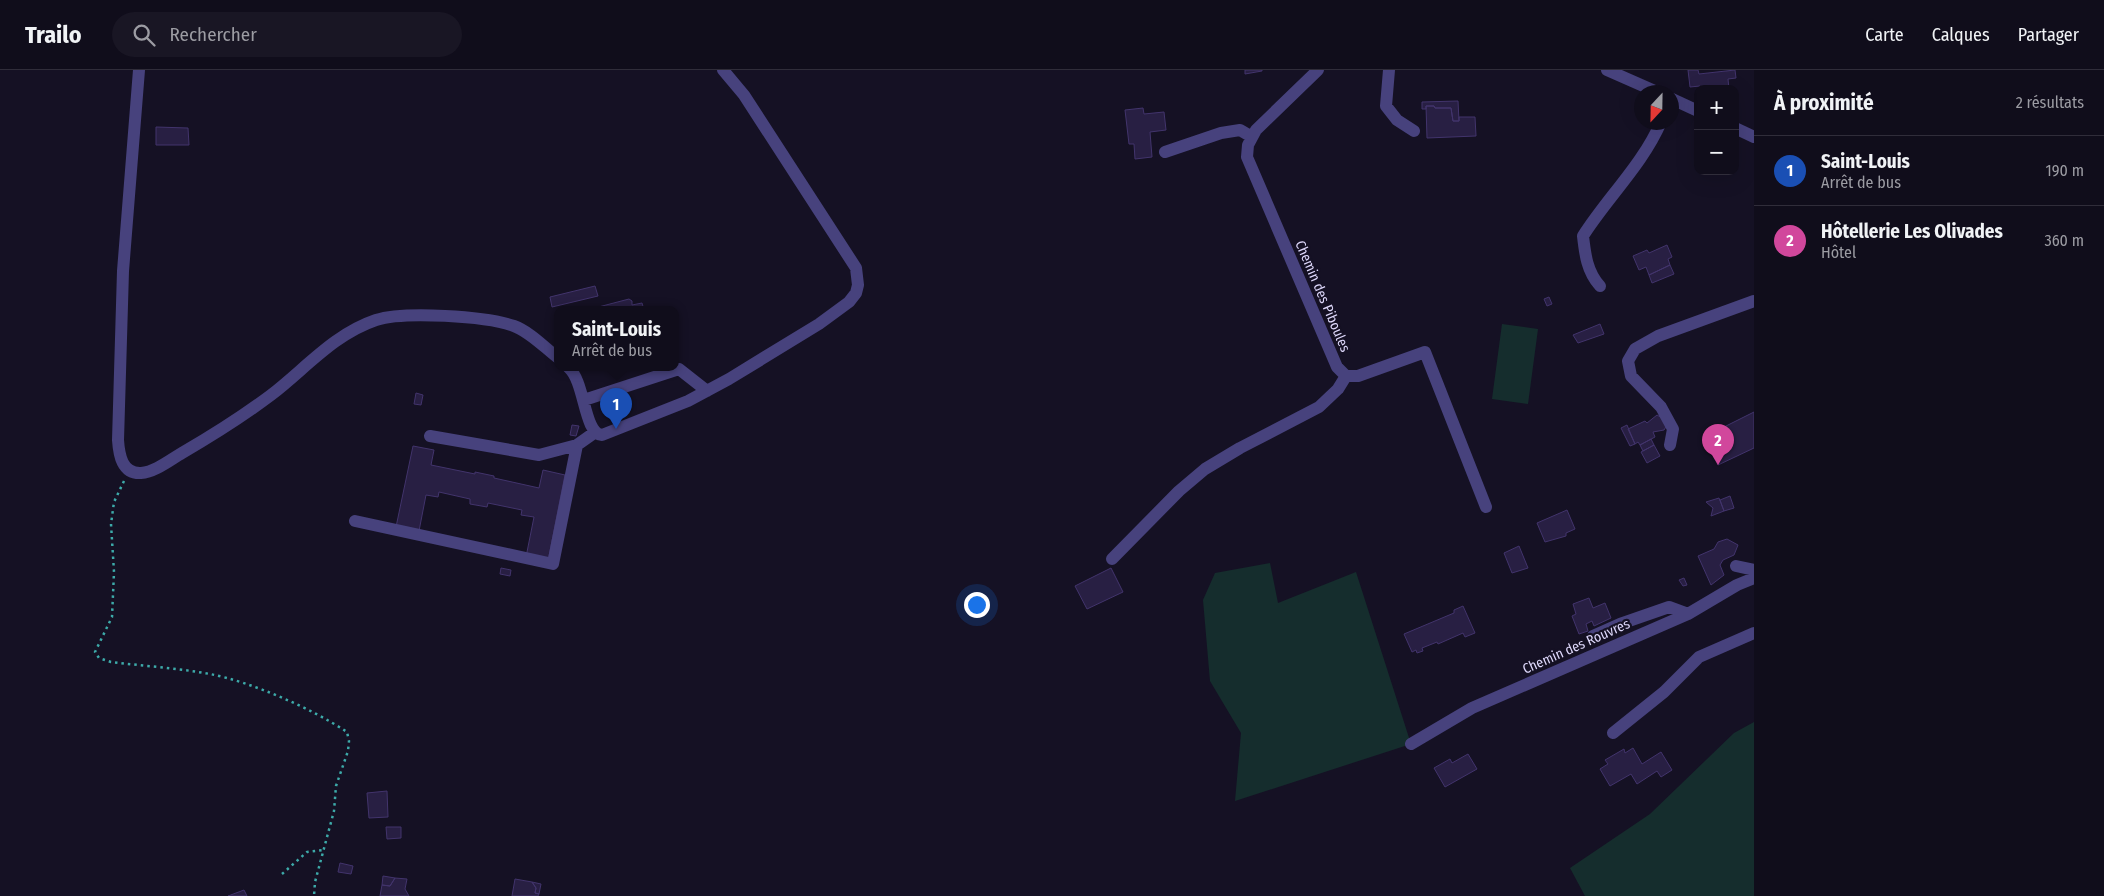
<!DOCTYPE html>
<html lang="fr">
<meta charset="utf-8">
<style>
:root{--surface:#100d1b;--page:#191624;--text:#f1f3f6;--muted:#9c9ca3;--line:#302d3a;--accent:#8c9099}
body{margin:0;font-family:"Fira Sans Condensed",sans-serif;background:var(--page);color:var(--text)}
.controls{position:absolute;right:15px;top:15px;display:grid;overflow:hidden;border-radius:10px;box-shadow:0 5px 20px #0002}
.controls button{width:45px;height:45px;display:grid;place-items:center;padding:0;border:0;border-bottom:1px solid var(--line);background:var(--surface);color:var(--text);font:25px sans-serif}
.compass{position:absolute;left:1634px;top:15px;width:45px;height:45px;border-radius:50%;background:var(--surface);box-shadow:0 5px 20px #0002;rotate:202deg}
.you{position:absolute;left:976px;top:534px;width:18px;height:18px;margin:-12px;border:4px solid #fff;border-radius:50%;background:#1a73e8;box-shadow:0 0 0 8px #1a73e833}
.badge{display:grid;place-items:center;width:32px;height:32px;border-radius:50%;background:var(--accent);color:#fff;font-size:16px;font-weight:700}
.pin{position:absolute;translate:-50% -41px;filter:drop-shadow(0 1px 2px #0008)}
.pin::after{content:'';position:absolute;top:26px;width:18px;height:15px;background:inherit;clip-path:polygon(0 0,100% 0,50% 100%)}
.popup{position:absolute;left:554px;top:236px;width:125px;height:65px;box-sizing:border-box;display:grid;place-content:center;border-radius:10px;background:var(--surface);filter:drop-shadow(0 1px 4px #0005);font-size:16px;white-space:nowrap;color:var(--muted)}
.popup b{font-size:19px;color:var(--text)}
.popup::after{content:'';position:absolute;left:50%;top:100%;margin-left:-10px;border:10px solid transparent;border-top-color:var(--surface)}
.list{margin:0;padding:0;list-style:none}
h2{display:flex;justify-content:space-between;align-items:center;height:65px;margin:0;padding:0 20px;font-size:21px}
h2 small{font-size:16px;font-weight:400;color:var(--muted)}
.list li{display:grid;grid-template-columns:32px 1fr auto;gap:15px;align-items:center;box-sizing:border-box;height:70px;padding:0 20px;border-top:1px solid var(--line)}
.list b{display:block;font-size:19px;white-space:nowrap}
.list p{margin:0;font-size:16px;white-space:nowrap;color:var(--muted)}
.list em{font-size:16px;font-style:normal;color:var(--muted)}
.icon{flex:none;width:28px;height:28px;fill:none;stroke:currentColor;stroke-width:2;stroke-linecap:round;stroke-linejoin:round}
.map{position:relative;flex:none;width:1754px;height:826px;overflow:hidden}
header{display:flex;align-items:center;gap:30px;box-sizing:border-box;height:70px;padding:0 25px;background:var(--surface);border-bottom:1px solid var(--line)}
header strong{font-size:24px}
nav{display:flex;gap:28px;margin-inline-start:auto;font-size:18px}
.search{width:350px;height:45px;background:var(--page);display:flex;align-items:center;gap:12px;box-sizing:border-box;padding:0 18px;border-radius:28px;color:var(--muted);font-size:19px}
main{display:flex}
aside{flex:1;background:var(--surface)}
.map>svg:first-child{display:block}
.green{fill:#152d2d}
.building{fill:#281f43;stroke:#42346c}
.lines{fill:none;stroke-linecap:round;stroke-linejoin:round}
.path{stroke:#3daaa9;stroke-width:2.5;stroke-dasharray:2.5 4;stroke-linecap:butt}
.minor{stroke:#47427d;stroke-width:12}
.labels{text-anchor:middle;stroke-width:4.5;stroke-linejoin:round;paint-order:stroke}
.street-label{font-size:14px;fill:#ded8fb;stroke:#151124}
</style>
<header>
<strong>Trailo</strong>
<div class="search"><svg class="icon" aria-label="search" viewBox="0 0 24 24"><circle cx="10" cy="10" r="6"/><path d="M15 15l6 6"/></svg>Rechercher</div>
<nav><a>Carte</a><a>Calques</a><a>Partager</a></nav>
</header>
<main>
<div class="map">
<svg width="1754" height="826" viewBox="0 0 1754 826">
<rect width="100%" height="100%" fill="#151124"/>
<path class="green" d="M1502,254L1538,259L1528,334L1492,329Z
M1270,493L1278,533L1356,502L1411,674L1235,731L1241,663L1210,611L1203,530L1215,503Z
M1754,652V826H1585L1570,798L1650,744L1734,663Z"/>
<path class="building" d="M1245,0H1262V1L1245,4Z
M1688,0H1698L1699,4L1735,0L1736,8L1728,9L1729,19H1700V16L1690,17Z
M1458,31L1459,51H1453L1451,38H1435L1434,36H1426V39H1422V32Z
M1426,36H1434L1435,38H1451L1453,51H1459V47H1475L1476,66L1427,68Z
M1143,38L1144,44L1164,42L1166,60L1150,62L1152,87L1135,89L1134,74H1129L1125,40Z
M156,57L188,58L189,75H156Z
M1667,175L1672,187L1668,189L1670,195L1649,205L1646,197L1639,200L1633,186L1647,180L1649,183Z
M1670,195L1674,204L1652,213L1649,205Z
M595,216L598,226L552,237L550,227Z
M1549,227L1552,234L1547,236L1544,229Z
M629,229L632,231V235L642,233L644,240H587Z
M1600,254L1604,264L1578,273L1573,265Z
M416,323L423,325L421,335L414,334Z
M1754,342V378L1718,395L1704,367Z
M1657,345L1669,352L1664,360L1653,362L1655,367L1640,375L1638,372L1635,374L1628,359L1645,351L1647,353Z
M572,355L579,356L576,366L570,365Z
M1627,355L1635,374L1630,376L1621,358Z
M1651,369L1654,375L1643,381L1640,375Z
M1654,375L1660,386L1647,393L1641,382Z
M413,376L434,380L431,395L475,404V402L494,406V408L539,418L543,400L565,405L548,491L526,487L534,447L521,445L522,440L488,433L487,437L470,434V429L439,422L438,427L426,425L419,461L396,457Z
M1730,426L1734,438L1724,441L1720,430Z
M1719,428L1724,441L1711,446L1713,438L1706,432Z
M1567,440L1575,459L1566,463V466L1545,472L1537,453Z
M1727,469L1738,475L1734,485L1723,490L1720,495L1724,505L1711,515L1698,486L1714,479L1718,472Z
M1519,476L1528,498L1512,503L1504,483Z
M501,498L511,500L510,506L500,504Z
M1111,498L1123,522L1087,539L1075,516Z
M1684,508L1687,515L1683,516L1679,510Z
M1589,528L1593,538L1605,533L1611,548L1594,556L1592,551L1586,554L1588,561L1579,564L1572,546L1576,544L1573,534Z
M1463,536L1475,563L1465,567L1463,563L1438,574L1437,572L1422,578L1423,581L1417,583L1416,580L1412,582L1404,564L1454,543V540Z
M1633,678L1642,694L1661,682L1672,700L1661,707L1657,701L1637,714L1631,704L1610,716L1600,699L1608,694L1605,690L1624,679L1625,683Z
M1468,684L1477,699L1445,717L1434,698L1450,689L1452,693Z
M387,721L388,747L369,748L367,723Z
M386,757H401V768L387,769Z
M340,793L353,796L351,804L338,802Z
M383,806L395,808L390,816L382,815Z
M395,808L407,809L405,819L409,826H380L382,815L390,816Z
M515,809L532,812L536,818L535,823L539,824L538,826H512Z
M532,812L541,814L539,824L535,823L536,818Z
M244,820L247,826H228Z"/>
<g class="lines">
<path class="path" d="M124,411L114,432L111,454L114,502L112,547L95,582L99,588L111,592C143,596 177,598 210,604C251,612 311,638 347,662L349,671L348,681L336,716L334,741L315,812L314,826
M282,804L307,782L324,780"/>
<path class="minor" d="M139,0L123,201L118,370C119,385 122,404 141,403C155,402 170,390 182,383C213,365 243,346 271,325C305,299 334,264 376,250C404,241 486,246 514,256C530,262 544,277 557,287
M1318,0L1256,60L1248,75L1247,87L1337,297L1346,306H1358L1425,282L1486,437
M1389,0L1386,36L1397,50L1414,61
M1607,0L1657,22
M1672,29L1698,41
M1735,58L1754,67
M1165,82L1221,63L1240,60L1252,67
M1600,216C1587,202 1585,184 1583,166C1607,128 1643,94 1661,52
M569,298C585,312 584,364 602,365L688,331L729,309L819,254L849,232L856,223L858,215L856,198L744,25L723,0
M584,330L679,299L707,321
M430,366L539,385L577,375L594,363
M1670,375L1673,359L1661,337L1631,306L1628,291L1635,279L1658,266L1754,231
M355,451L553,494L577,375
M1112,489L1179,421L1205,399L1240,378L1319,337L1338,319L1346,306
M1736,496L1754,500
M1593,566L1620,554L1669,537L1688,544
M1613,663L1664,622L1699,587L1754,563
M1411,674L1472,638L1688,544L1737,515L1754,508"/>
</g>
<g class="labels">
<g class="street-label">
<text transform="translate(1323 226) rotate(67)" y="5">Chemin des Piboules</text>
<text transform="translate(1576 576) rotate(-24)" y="5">Chemin des Rouvres</text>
</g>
</g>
</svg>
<div class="controls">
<button>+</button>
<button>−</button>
</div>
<svg class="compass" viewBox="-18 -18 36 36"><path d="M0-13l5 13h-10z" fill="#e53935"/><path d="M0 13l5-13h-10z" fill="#9c9ca3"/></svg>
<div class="you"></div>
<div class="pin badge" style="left:616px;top:359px;background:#1a4fb4">1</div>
<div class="popup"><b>Saint-Louis</b>Arrêt de bus</div>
<div class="pin badge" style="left:1718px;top:395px;background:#d1479c">2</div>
</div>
<aside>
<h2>À proximité<small>2 résultats</small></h2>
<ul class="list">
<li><span class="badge" style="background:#1a4fb4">1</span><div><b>Saint-Louis</b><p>Arrêt de bus</p></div><em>190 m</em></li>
<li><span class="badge" style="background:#d1479c">2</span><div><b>Hôtellerie Les Olivades</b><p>Hôtel</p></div><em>360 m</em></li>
</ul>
</aside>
</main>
